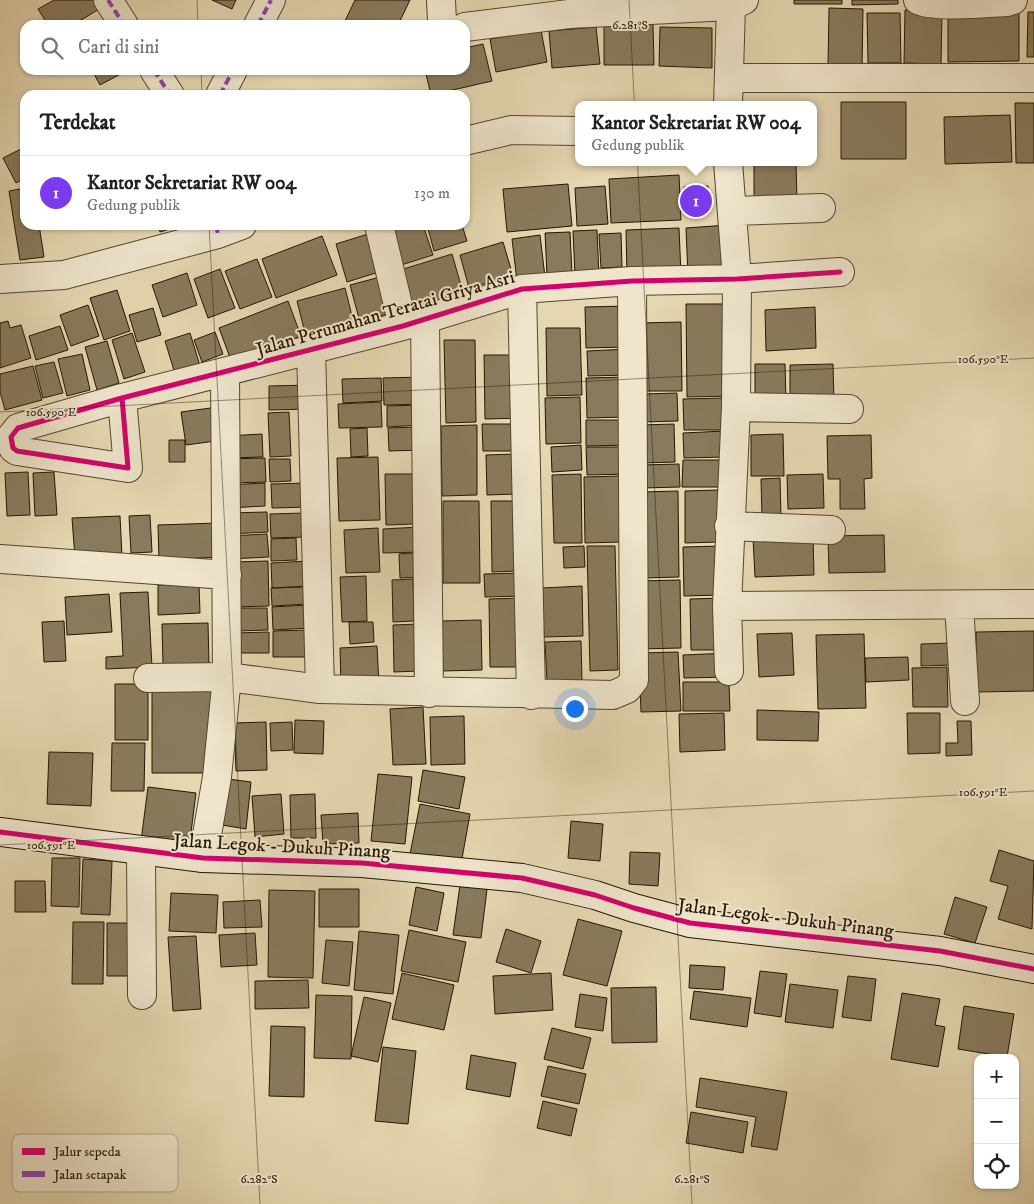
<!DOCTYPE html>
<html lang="id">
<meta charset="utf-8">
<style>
:root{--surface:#fff;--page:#f6f6f6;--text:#202124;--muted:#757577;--line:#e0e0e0;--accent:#7c3aed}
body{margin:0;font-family:"IM FELL DW Pica",serif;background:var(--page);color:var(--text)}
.controls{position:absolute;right:15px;bottom:15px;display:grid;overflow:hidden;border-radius:10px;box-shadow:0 1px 4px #0004}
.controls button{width:45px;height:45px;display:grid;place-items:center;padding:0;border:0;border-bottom:1px solid var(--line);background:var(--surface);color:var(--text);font:25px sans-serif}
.you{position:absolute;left:574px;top:708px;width:18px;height:18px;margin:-12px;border:4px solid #fff;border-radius:50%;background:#1a73e8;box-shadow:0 0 0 8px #1a73e833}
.badge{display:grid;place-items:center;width:32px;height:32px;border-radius:50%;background:var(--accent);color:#fff;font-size:16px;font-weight:700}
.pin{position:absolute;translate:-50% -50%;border:2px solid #fff;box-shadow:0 1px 5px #0006}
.popup{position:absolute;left:575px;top:101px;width:242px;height:65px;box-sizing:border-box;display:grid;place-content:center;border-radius:10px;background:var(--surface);filter:drop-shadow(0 1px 4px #0005);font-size:16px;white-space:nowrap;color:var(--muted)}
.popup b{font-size:19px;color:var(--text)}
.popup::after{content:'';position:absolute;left:50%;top:100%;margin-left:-10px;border:10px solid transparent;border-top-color:var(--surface)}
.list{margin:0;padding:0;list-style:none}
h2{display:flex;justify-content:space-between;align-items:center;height:65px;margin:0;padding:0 20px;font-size:21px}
h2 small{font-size:16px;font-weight:400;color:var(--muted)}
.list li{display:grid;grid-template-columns:32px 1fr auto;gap:15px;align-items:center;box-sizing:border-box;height:75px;padding:0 20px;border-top:1px solid var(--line)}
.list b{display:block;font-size:19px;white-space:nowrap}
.list p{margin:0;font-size:16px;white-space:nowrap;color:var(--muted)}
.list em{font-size:16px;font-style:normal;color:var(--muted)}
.icon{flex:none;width:28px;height:28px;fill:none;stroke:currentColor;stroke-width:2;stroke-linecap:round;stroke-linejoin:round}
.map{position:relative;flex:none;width:1034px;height:1204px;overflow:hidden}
.search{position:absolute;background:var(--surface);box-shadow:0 1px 4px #0004;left:20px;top:20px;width:450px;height:55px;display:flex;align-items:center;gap:12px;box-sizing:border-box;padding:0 18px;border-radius:15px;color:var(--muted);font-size:19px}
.panel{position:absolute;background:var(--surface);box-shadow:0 1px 4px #0004;left:20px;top:90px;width:450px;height:140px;border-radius:15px}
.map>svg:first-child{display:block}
.building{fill:#897a5d;stroke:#251601}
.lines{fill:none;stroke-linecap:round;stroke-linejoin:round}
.street-casing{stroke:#55462d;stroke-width:30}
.secondary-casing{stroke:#251601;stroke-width:30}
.street{stroke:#eee5cc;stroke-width:28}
.secondary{stroke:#eee5cc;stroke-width:28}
.quiet{stroke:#8e44ad;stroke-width:4;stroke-dasharray:8 4;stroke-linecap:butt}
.cycleway-casing{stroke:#eee5cc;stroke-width:8}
.cycleway{stroke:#d6006c;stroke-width:5}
.ticks{fill:none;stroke:#251601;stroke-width:1;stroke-opacity:0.45}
.labels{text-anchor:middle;stroke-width:4;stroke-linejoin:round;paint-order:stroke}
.street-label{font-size:19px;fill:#251601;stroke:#eee5cc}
.key{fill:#eee5cc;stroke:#b2a78f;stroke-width:1}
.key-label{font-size:14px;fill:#251601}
.ticks-label{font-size:12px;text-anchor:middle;fill:#251601;stroke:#eee5cc;stroke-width:4;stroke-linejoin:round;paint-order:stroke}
</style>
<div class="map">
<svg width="1034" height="1204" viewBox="0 0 1034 1204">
<rect width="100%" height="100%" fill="#e5d7b1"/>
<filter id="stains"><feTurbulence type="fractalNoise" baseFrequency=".004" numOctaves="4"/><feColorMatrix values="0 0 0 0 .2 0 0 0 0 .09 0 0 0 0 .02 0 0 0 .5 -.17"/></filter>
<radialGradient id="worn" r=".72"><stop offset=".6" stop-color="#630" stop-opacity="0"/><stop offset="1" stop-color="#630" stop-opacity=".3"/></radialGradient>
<path class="building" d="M54,0H101L104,6L73,25H48L38,9Z
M212,0H236L232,9Z
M355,0H410L398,25H343Z
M794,0H842V4H794Z
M852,0H898V4L852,5Z
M829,8L863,9L862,68L828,67Z
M905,10L942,11L941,64L904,63Z
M1019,10V61L948,62V12Z
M1028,12H1034V57H1027Z
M867,13H900L901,63H868Z
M604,24H653L654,65H604Z
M596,27L600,64L552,68L549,31Z
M660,27L712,28V68L659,66Z
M541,30L547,62L496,72L490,39Z
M483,44L492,81L431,95L425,70H465V48Z
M92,70H128L100,85Z
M841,102H906V159H841Z
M1015,103H1034V163H1016Z
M1010,115L1012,162L945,164L944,117Z
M23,148L25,152V178L16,183L3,158Z
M754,162H796L797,201L754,202Z
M679,175L681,220L611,223L609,179Z
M568,184L572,226L507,232L503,189Z
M605,186L608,224L577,226L575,188Z
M708,186V214H684V187Z
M25,188V225H39L44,257L20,260L9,191Z
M158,225H183L160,232Z
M382,225H423L433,255L395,267Z
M427,225H462L467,241L434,251Z
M728,225L731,273L688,275L686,228Z
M679,228L681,275L627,277L626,230Z
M597,230L599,276H575L573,231Z
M570,232L572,274L547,275L545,233Z
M621,233L622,267L601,268L599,234Z
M368,234L379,272L347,282L336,244Z
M540,235L545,277L517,281L512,239Z
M322,236L337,275L276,298L262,259Z
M503,242L513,276L469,288L460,255Z
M452,254L464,296L409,313L397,271Z
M257,259L272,297L240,309L225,271Z
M220,269L235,308L208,318L194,279Z
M187,273L197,305L163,317L152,285Z
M380,277L390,313L360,322L350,285Z
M345,288L354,324L306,337L297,301Z
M117,290L130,331L104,340L90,298Z
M288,301L301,336L232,363L219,328Z
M686,304H732L733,396L687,397Z
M88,305L99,336L71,346L60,315Z
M627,306L628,347L586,348L585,307Z
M815,307L816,348L766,351L765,310Z
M153,308L161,335L137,342L129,315Z
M8,321L10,328L21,325L31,358L0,368V323Z
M681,322L682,391H642L640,323Z
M60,326L68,350L36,360L29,336Z
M546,328H580L582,395L547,396Z
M215,332L223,354L202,362L194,340Z
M132,333L145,372L124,379L112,340Z
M190,333L201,369L176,377L165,341Z
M444,340H475L476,422L446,423Z
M107,341L119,383L97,390L85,347Z
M628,349L629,375L588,376L587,351Z
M82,354L90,390L67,396L58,359Z
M484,355H522L523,418L485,419Z
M54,362L63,393L43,398L35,366Z
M755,364H785L786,402L755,403Z
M833,364L834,402L790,403V365Z
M33,366L42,400L5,410L0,392V374Z
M422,377L423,404L384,405L383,378Z
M626,377L627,417L587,418L586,378Z
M381,378L382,401L343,403L342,379Z
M310,385V409L269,410V386Z
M677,393L678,421L643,422L642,394Z
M580,397L581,443L546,444L545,398Z
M724,398L725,430H684L683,399Z
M381,402L382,427L339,428L338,404Z
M421,405L422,425L387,427V406Z
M218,407L223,440L186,445L181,412Z
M289,412L291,456L270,457L268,413Z
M586,420H629V445L586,446Z
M482,424H522V451H483Z
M674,424L675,462L643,463L641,425Z
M477,425V495L442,496L441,426Z
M420,427L421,450L389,451L388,428Z
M367,428L368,456L351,457L350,429Z
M725,431L726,457L684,458L683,433Z
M262,434L263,457L229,458L228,436Z
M783,434L784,476H751V435Z
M871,435L872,478L864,479L865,509H840V479H828L827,436Z
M169,440H185V462H169Z
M581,445L582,470L552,472L551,447Z
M586,447H629V474L587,475Z
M516,454L517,494L487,495L486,455Z
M378,457L380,520L339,521L337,458Z
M265,458L266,482L229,483L228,459Z
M269,459H290L291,481L270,482Z
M683,460H725L726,487H682Z
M679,464L680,487L643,488L642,465Z
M28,472L30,515L7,516L5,473Z
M54,472L57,515L35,516L33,473Z
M385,474H413L414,524L386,525Z
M581,474L582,543H554L552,475Z
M823,474L824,508L788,509L787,475Z
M619,476L621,542L585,543L584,477Z
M780,478L781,518H762L761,479Z
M265,483V506L228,508V485Z
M307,483L309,507L272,508L271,484Z
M718,490L719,542L685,543V491Z
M678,491L679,577L643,578L642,492Z
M443,501H479L480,583H443Z
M491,501H517L518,571L492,572Z
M267,512L268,532L229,534V513Z
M305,513L306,537L271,538L270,514Z
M150,515L152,552L131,553L129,516Z
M120,516L122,556L75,558L72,518Z
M218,523L219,557L159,560L158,525Z
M420,527L421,552L383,553V529Z
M378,528L380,572L346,573L344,530Z
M267,534L269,557L230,559L229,536Z
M884,535L885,572L829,573L828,536Z
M813,536L814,575L755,577L753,538Z
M296,538L297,560L271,561V539Z
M584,546L585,567L564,568L563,547Z
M587,546H615L618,670L590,671Z
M721,546L722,595L684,596L683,547Z
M423,552L424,577L400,578L399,554Z
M268,561L269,606L234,607L233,562Z
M308,561L309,586L272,588L271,563Z
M524,573L525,596L485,597L484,574Z
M366,576L367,621L342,622L340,577Z
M413,579L414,621L393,622L392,580Z
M680,580L681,648L639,649L638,581Z
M199,584L200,613L158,615V585Z
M582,586L583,636L544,637L542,588Z
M306,587L307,604L272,606L271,588Z
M148,592L152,667L106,669V657L123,656L120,593Z
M109,594L112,632L67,635L65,597Z
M521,598L522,667H490L489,599Z
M723,598L724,650H691L690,599Z
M309,605L310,628L273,630L272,607Z
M237,608H267L268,630L238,631Z
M481,620L482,670L442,671L441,621Z
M64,621L66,661L44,662L42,622Z
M349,622H373L374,642L350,644Z
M208,623L209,665L163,666L162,624Z
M418,624L419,671L394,672L393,625Z
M309,630L310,657H273V631Z
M1034,631V691L977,692L976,632Z
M269,632V653H236L235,633Z
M792,633L794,675L759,677L757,634Z
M864,634L866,708L818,709L816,635Z
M581,641L582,681L547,682L545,642Z
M950,643L951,665L921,666V644Z
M377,646L379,685L341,687L340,648Z
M678,652L681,711L641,712L639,653Z
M728,653L729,677L684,678L683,655Z
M908,657L909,680L866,682L865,658Z
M947,667L948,707H913L912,668Z
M683,682H729L730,711H683Z
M115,684H148V740H115Z
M152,690H215V773H152Z
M423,707L426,764L393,765L390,709Z
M757,710L819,712L818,741L757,740Z
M724,713L725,750L680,752L679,714Z
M907,713H940V753L908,754Z
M464,716L465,764L431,765L430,717Z
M295,720L324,721L323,754L294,753Z
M957,721H971L972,755L946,756V743H958Z
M266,722L267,770L236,771L234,723Z
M292,722L293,750L271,751L270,723Z
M112,743H145L144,791H111Z
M49,752L93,753L91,806L47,804Z
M423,770L465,777L459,809L418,801Z
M378,774L412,777L405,844L371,841Z
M228,779L251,782L246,829L222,825Z
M148,787L196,793L189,848L141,841Z
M281,794L284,834L255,837L252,796Z
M315,794L316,838H291L290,795Z
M420,804L470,814L461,864L410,854Z
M358,813L359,843L323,844L321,815Z
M571,821L603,824L600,861L568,858Z
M999,850L1034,861L1032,929L998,919L1008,886L990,881Z
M630,852L660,853L658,886L629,884Z
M52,858H80L79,907L51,906Z
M83,859L112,861L110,915L81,914Z
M15,881H45L46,912H15Z
M460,885L487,889L481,938L453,935Z
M416,887L444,893L437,931L409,925Z
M319,889H359V927H319Z
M269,890L315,891L313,978L268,977Z
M171,893L218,895L216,933L169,931Z
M955,897L987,907L975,943L944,934Z
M260,900L262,927L224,928L223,902Z
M578,919L622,931L607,986L563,975Z
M73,922H104L103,984H72Z
M107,923H139V976H107Z
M506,929L541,941L531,973L496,962Z
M409,930L466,942L458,982L401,971Z
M359,931L399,935L393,994L354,990Z
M255,933L257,965L221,967L219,935Z
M196,936L201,1009L173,1011L168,937Z
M326,940L353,942L349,986L322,983Z
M690,965L725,967L723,990L689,988Z
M760,971L787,974L781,1017L754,1013Z
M402,973L454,985L444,1030L392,1019Z
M551,973L553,1010L495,1014L493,976Z
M848,976L876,979L871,1021L842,1017Z
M308,980L309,1008L255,1009V981Z
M790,984L838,990L833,1028L785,1022Z
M656,987L657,1042L612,1043L611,988Z
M694,991L751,998L747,1027L690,1019Z
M902,993L940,999L935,1025L945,1027L938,1067L891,1059Z
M580,994L607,998L603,1031L575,1027Z
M316,995L352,996L351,1059L314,1058Z
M364,997L391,1003L378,1062L351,1056Z
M964,1006L1014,1014L1007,1057L958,1049Z
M271,1026L305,1027L304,1097L269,1096Z
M552,1028L591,1038L583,1069L544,1059Z
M383,1047L416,1051L408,1124L375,1121Z
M471,1055L516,1063L510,1097L466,1089Z
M548,1066L586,1074L579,1104L541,1096Z
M700,1078L787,1092L777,1150L751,1146L756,1117L696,1107Z
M543,1101L577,1109L571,1136L537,1128Z
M691,1112L748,1122L743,1153L686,1143Z"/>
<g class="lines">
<defs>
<path id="street" d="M108,0L124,25
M441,0L442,22L446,25
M918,0C931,8 989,3 1007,2L1013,0
M258,25L271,0
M465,27L569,14L731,6L744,0
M154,70L170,95
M730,78H1034
M220,95L233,70
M728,105L731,6
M465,141L511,130L578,131
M728,162L737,279L736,407L727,606L729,671
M733,211L821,208
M379,225L403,326
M0,279L64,275L218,234L242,225
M522,289L531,695
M425,320L429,693
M311,349L320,689
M122,398L128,468L17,451L13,448L11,437L18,428L122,398L403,326L522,289L632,281L737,279L840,272
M736,407L849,409
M729,526L831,530
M0,559L227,575
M959,605L965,701
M727,606L1034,604
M148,678L227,677L320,689L613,695L627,689L634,680L632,281
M141,851L142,995
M203,858L217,777L227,677L225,372"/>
<path id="secondary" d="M0,832L203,858L362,863L522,878L595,895L634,908L690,923L940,951L1034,969"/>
</defs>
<use href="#street" class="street-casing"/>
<use href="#secondary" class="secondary-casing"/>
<use href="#street" class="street"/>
<use href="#secondary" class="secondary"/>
<path class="quiet" d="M108,0L124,25
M258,25L271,0
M154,70L170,95
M220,95L233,70
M216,225L218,234"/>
<defs>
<path id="cycleway" d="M122,398L128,468L17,451L13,448L11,437L18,428L122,398L403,326L522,289L632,281L737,279L840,272
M0,832L203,858L362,863L522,878L595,895L634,908L690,923L940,951L1034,969"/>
</defs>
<use href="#cycleway" class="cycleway-casing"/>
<use href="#cycleway" class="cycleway"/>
</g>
<path class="ticks" d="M197,0L198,25M629,0L692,1204M201,70L202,95M209,225L260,1204M0,412L1034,358M0,845L1034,791"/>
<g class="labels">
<g class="street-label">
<text transform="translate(385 312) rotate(-16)" y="7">Jalan Perumahan Teratai Griya Asri</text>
<text transform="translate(282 845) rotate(3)" y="7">Jalan Legok - Dukuh Pinang</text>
<text transform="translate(786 917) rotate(7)" y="7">Jalan Legok - Dukuh Pinang</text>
</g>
</g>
<rect x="12" y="1134" width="166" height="58" rx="8" class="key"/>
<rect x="22" y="1148" width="23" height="7" fill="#d6006c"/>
<rect x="22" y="1171" width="23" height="6" fill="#8e44ad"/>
<g class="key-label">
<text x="54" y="1156">Jalur sepeda</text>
<text x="54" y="1179">Jalan setapak</text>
</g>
<g class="ticks-label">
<text x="630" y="29">6.281°S</text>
<text x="983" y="363">106.590°E</text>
<text x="51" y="416">106.590°E</text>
<text x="983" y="796">106.591°E</text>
<text x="51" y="849">106.591°E</text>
<text x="259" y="1183">6.282°S</text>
<text x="692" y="1183">6.281°S</text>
</g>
<rect width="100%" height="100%" filter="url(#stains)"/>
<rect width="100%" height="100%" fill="url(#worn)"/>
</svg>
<div class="controls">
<button>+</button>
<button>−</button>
<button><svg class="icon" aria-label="locate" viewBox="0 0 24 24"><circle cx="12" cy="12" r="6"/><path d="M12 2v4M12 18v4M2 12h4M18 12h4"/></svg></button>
</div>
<div class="you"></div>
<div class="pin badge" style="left:696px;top:201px">1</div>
<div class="popup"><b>Kantor Sekretariat RW 004</b>Gedung publik</div>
<div class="search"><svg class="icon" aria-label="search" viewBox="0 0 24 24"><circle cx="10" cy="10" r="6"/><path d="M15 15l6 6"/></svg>Cari di sini</div>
<section class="panel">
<h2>Terdekat<small></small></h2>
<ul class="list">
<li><span class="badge">1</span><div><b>Kantor Sekretariat RW 004</b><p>Gedung publik</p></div><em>130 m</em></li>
</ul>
</section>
</div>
